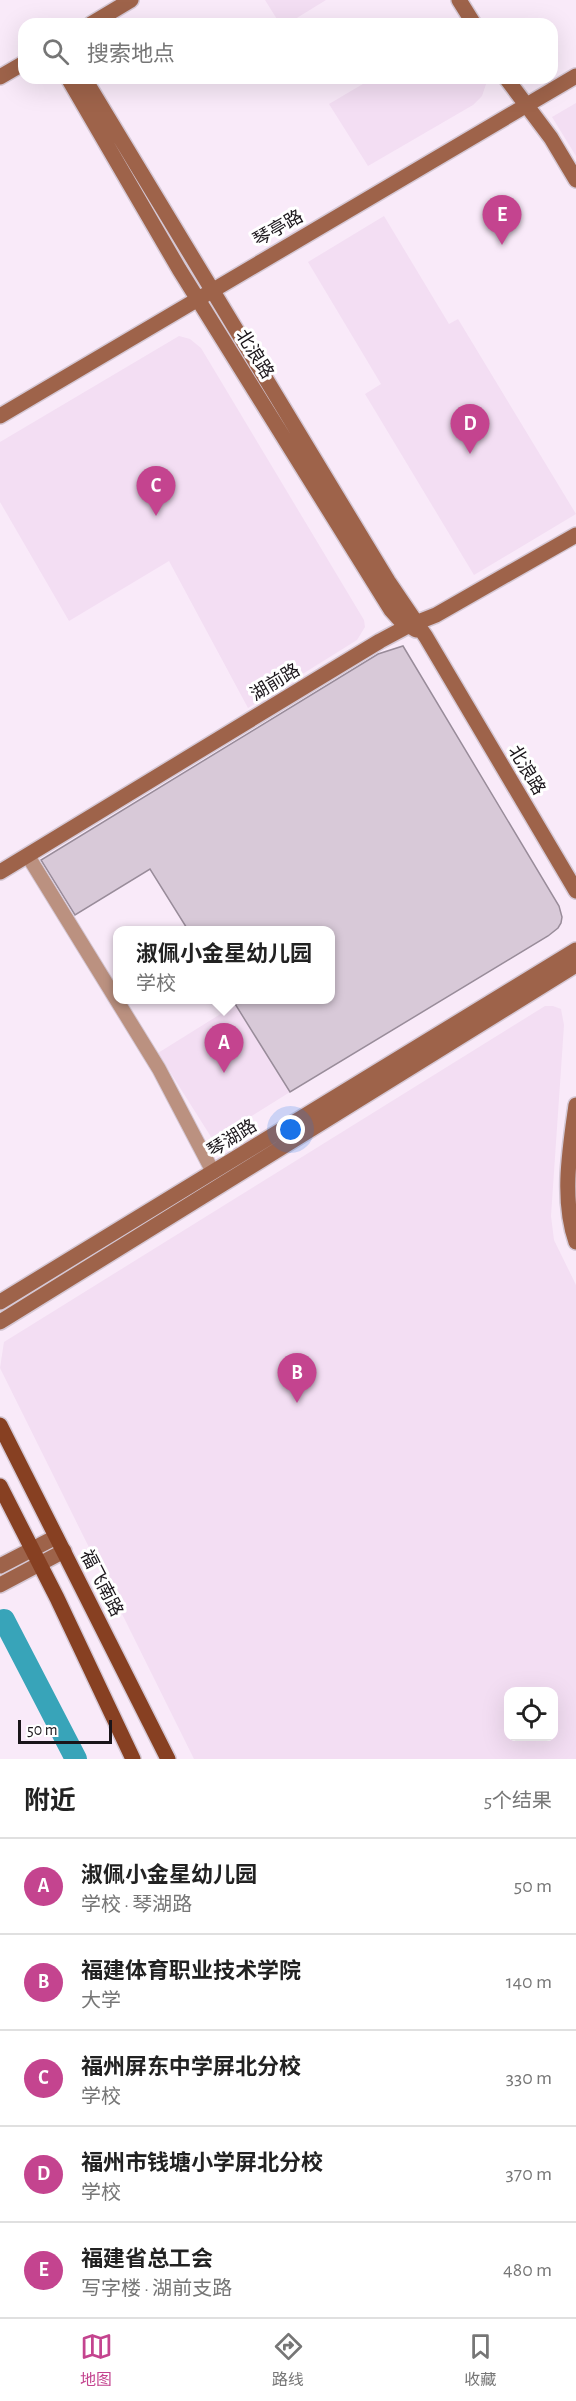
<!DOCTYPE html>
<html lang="zh">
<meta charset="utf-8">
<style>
:root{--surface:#fff;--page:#f2f2f2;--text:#222;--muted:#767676;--line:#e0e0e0;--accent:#c4448f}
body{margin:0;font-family:"Alegreya Sans","Noto Sans SC",sans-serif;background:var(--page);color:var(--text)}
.controls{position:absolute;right:18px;bottom:18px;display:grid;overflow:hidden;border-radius:12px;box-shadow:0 6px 24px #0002}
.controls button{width:54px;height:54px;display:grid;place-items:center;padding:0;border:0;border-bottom:2px solid var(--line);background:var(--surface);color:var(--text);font:30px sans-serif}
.scale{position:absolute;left:18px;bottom:15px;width:94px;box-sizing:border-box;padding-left:6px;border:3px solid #1a151a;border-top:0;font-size:16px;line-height:21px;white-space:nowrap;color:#1a151a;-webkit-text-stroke:4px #fff;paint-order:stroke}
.you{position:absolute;left:291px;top:1130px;width:21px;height:21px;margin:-15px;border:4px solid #fff;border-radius:50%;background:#1a73e8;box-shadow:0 0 0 9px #1a73e833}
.badge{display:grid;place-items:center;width:39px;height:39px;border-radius:50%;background:var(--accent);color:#fff;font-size:20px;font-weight:700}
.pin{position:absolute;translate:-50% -50px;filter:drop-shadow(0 2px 3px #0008)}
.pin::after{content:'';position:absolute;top:32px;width:21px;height:18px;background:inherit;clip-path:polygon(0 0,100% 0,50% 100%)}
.popup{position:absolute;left:113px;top:926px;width:222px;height:78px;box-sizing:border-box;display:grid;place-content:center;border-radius:12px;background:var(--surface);filter:drop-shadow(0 2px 4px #0005);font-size:20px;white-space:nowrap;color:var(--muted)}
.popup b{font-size:22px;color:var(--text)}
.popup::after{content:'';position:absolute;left:50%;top:100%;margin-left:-12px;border:12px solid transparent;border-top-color:var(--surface)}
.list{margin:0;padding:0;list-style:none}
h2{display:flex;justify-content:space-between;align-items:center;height:78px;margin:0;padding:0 24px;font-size:26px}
h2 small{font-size:20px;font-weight:400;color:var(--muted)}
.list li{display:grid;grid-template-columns:39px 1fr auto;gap:18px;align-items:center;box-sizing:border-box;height:96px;padding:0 24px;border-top:2px solid var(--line)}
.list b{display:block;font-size:22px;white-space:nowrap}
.list p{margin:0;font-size:20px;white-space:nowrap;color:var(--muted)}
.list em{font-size:20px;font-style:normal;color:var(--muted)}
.icon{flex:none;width:33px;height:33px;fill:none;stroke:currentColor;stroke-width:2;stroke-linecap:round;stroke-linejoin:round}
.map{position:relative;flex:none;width:576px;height:1759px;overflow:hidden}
.search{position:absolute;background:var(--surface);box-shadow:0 6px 24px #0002;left:18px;right:18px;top:18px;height:66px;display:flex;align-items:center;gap:15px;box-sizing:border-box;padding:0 21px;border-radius:18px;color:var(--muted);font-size:22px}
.sheet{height:558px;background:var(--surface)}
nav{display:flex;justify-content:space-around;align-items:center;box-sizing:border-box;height:84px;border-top:2px solid var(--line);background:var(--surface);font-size:16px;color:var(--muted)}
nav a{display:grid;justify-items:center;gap:3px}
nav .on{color:var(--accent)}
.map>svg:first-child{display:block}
.built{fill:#f3def3;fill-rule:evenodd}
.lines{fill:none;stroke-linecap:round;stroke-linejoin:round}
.river{stroke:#38a4b9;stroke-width:22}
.building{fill:#d8c9d8;stroke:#998c9a;stroke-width:1.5}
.street-casing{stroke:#d5c8d5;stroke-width:16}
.secondary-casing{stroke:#d5c8d5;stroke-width:18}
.primary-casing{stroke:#d5c8d5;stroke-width:18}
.street{stroke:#bb9180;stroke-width:14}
.secondary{stroke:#9e634a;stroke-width:15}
.primary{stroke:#874022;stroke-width:15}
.labels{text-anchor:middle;stroke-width:6;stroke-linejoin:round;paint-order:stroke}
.street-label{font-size:18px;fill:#1a151a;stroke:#fff}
</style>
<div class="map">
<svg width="576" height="1759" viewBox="0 0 576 1759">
<rect width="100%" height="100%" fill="#f9eaf9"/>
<path class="built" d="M265,0H326L287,24H280Z
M373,78H488L482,96L473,105L368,166L329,104Z
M576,103V156L552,117Z
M384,216L449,324L458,319L576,514L474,575L365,394L381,384L308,262Z
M179,336L190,339L201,348L364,620L365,627L357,640L248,708L169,561L69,621L0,502V442Z
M235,1005L290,1092L213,1140L158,1053Z
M545,1006H553L561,1009L564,1025L551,1216L554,1240L576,1285V1759H194L0,1368L4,1342ZM508,1692H554V1736H508Z"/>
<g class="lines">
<path class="river" d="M4,1620L76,1759"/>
</g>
<path class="building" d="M403,646L559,906L562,917L561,923L558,928L548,936L290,1092L232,999H330V930H188L150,869L75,915L41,860L378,654Z"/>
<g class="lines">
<defs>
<path id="street" d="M28,856L159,1069L213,1172"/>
<path id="secondary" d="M459,0L474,24
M91,24L131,0
M0,77L24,63
M68,78L179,269L391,610L400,620L416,630
M84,78L388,581L426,637L576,891
M506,78L551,138L576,180
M0,416L576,76
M0,872L380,641L408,626L436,615L576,535
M576,1105C570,1148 561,1199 576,1242
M0,1302L576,950
M0,1322L576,965
M0,1566L56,1537
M0,1585L64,1551"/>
<path id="primary" d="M0,1425L168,1759
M0,1486L57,1598L133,1759"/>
</defs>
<use href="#street" class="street-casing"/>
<use href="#secondary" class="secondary-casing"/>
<use href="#primary" class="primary-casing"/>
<use href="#street" class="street"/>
<use href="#secondary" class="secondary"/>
<use href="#primary" class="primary"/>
</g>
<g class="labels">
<g class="street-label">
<text transform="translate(278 228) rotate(-30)" y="6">琴亭路</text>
<text transform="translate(255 354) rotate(58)" y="6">北浪路</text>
<text transform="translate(275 682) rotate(-31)" y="6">湖前路</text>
<text transform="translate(527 770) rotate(59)" y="6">北浪路</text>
<text transform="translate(232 1138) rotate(-32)" y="6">琴湖路</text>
<text transform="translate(102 1583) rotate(63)" y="6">福飞南路</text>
</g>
</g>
</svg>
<div class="controls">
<button><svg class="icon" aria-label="locate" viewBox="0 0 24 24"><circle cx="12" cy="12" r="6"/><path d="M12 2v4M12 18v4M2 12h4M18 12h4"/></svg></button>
</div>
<div class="scale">50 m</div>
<div class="you"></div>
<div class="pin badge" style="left:224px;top:1073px">A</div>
<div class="popup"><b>淑佩小金星幼儿园</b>学校</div>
<div class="pin badge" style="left:297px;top:1403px">B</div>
<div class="pin badge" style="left:156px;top:516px">C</div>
<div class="pin badge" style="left:470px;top:454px">D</div>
<div class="pin badge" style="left:502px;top:245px">E</div>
<div class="search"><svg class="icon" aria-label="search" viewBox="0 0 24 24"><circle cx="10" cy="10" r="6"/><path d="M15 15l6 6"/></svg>搜索地点</div>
</div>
<section class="sheet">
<h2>附近<small>5个结果</small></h2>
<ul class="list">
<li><span class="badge">A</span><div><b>淑佩小金星幼儿园</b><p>学校 · 琴湖路</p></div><em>50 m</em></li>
<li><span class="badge">B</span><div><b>福建体育职业技术学院</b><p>大学</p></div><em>140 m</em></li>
<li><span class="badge">C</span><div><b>福州屏东中学屏北分校</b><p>学校</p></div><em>330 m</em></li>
<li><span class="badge">D</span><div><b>福州市钱塘小学屏北分校</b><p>学校</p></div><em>370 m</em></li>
<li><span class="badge">E</span><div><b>福建省总工会</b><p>写字楼 · 湖前支路</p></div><em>480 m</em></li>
</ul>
</section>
<nav>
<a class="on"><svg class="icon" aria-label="map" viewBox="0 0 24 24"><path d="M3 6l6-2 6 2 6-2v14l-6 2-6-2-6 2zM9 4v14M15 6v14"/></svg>地图</a>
<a><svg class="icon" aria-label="directions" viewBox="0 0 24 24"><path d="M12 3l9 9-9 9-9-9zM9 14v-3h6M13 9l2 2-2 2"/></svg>路线</a>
<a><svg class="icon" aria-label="saved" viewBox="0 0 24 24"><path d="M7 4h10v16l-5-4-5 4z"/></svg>收藏</a>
</nav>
